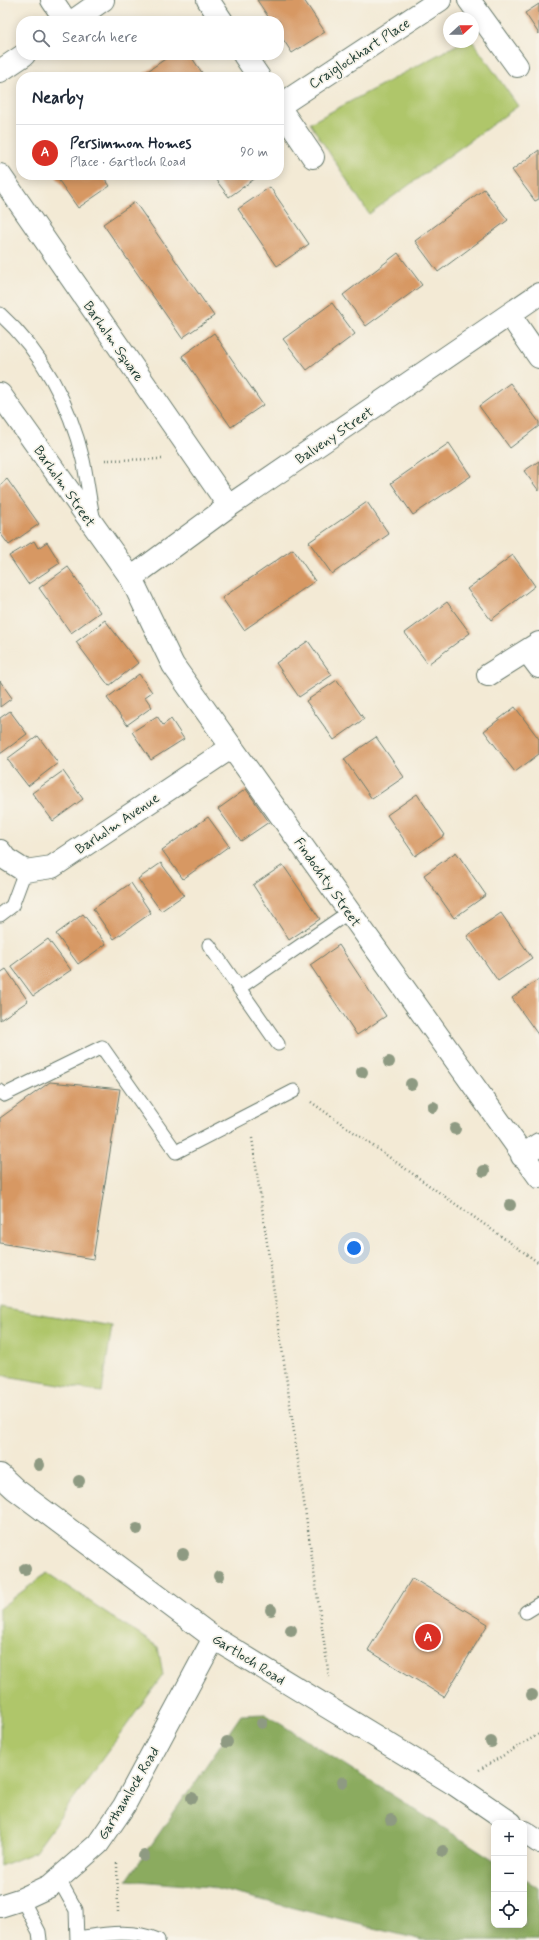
<!DOCTYPE html>
<meta charset="utf-8">
<style>
:root{--surface:#fff;--page:#f6f6f7;--text:#1f2937;--muted:#747a83;--line:#e0e1e3;--accent:#d93025}
body{margin:0;font-family:Mynerve,sans-serif;background:var(--page);color:var(--text)}
.controls{position:absolute;right:12px;bottom:12px;display:grid;overflow:hidden;border-radius:8px;box-shadow:0 2px 10px #0003}
.controls button{width:36px;height:36px;display:grid;place-items:center;padding:0;border:0;border-bottom:1px solid var(--line);background:var(--surface);color:var(--text);font:20px sans-serif}
.compass{position:absolute;left:443px;top:12px;width:36px;height:36px;border-radius:50%;background:var(--surface);box-shadow:0 2px 10px #0003;rotate:69deg}
.you{position:absolute;left:354px;top:1248px;width:14px;height:14px;margin:-10px;border:3px solid #fff;border-radius:50%;background:#1a73e8;box-shadow:0 0 0 6px #1a73e833}
.badge{display:grid;place-items:center;width:26px;height:26px;border-radius:50%;background:var(--accent);color:#fff;font-size:13px;font-weight:700}
.pin{position:absolute;translate:-50% -50%;border:2px solid #fff;box-shadow:0 1px 4px #0006}
.list{margin:0;padding:0;list-style:none}
h2{display:flex;justify-content:space-between;align-items:center;height:52px;margin:0;padding:0 16px;font-size:17px}
h2 small{font-size:13px;font-weight:400;color:var(--muted)}
.list li{display:grid;grid-template-columns:26px 1fr auto;gap:12px;align-items:center;box-sizing:border-box;height:56px;padding:0 16px;border-top:1px solid var(--line)}
.list b{display:block;font-size:15px;white-space:nowrap}
.list p{margin:0;font-size:13px;white-space:nowrap;color:var(--muted)}
.list em{font-size:13px;font-style:normal;color:var(--muted)}
.icon{flex:none;width:22px;height:22px;fill:none;stroke:currentColor;stroke-width:2;stroke-linecap:round;stroke-linejoin:round}
.map{position:relative;flex:none;width:539px;height:1940px;overflow:hidden}
.search{position:absolute;background:var(--surface);box-shadow:0 2px 10px #0003;left:16px;top:16px;width:268px;height:44px;display:flex;align-items:center;gap:10px;box-sizing:border-box;padding:0 14px;border-radius:16px;color:var(--muted);font-size:15px}
.panel{position:absolute;background:var(--surface);box-shadow:0 2px 10px #0003;left:16px;top:72px;width:268px;height:108px;border-radius:16px}
.map>svg:first-child{display:block}
.green{fill:#afc66b;stroke:#678250}
.forest{fill:#8bab5f;stroke:#55744a}
.building{fill:#d79864}
.lines{fill:none;stroke-linecap:round;stroke-linejoin:round}
.service-casing{stroke:#697a6c;stroke-width:15}
.minor-casing{stroke:#697a6c;stroke-width:24}
.secondary-casing{stroke:#697a6c;stroke-width:24}
.path{stroke:#697a6c;stroke-width:2.5;stroke-dasharray:1 3;stroke-linecap:butt}
.service{stroke:#fff;stroke-width:13}
.minor{stroke:#fff;stroke-width:22}
.secondary{stroke:#fff;stroke-width:22}
.tree{fill:#8e9a82}
.labels{text-anchor:middle;stroke-width:3.5;stroke-linejoin:round;paint-order:stroke}
.street-label{font-size:14px;fill:#1f3d34;stroke:#f7f3e8}
</style>
<div class="map">
<svg width="539" height="1940" viewBox="0 0 539 1940">
<rect width="100%" height="100%" fill="#f7f3e8"/>
<filter id="ink" filterUnits="userSpaceOnUse"><feTurbulence type="fractalNoise" baseFrequency=".025" numOctaves="2"/><feDisplacementMap in="SourceGraphic" scale="8" xChannelSelector="R" yChannelSelector="G"/><feConvolveMatrix kernelMatrix="1 2 1 2 8 2 1 2 1" color-interpolation-filters="sRGB"/></filter>
<filter id="wash" filterUnits="userSpaceOnUse"><feTurbulence type="fractalNoise" baseFrequency=".012" numOctaves="4" result="noise"/><feDisplacementMap in="SourceGraphic" scale="16" xChannelSelector="R" yChannelSelector="G"/><feGaussianBlur stdDeviation="0.9" result="paint"/><feColorMatrix in="noise" values="0 0 0 0 0 0 0 0 0 0 0 0 0 0 0 0 0 1.4 0 .05"/><feComposite in="paint" operator="in"/></filter>
<g filter="url(#wash)">
<rect width="100%" height="100%" fill="#f3ead5"/>
<path class="green" d="M462,42H473L518,106L369,214L310,123Z
M0,1307L112,1326L102,1392L0,1375Z
M47,1573L158,1647L163,1675L35,1852L0,1866V1608Z"/>
<path class="forest" d="M265,1714L494,1860V1925H524V1879L539,1888V1940H422L209,1887L127,1880L241,1715Z"/>
<g id="blocks">
<path class="building" d="M257,0H304L325,32L292,53L279,33V21H271Z
M539,4V34L525,13Z
M171,55H190L205,77H139Z
M539,150V199L535,201L512,170Z
M55,175H102L110,186L78,208Z
M212,175H260L229,197Z
M270,187L309,244L277,266L238,209Z
M484,189L508,220L438,272L415,241Z
M135,202L214,316L182,338L103,224Z
M398,253L422,285L366,326L343,295Z
M332,303L355,334L307,370L283,339Z
M214,333L263,405L231,427L182,356Z
M510,383L539,422V426L510,448L479,406Z
M449,443L471,476L413,515L391,483Z
M539,461V491L524,471Z
M7,479L39,524L9,545L0,533V485Z
M367,502L389,534L332,574L309,542Z
M34,541L38,548L47,542L60,563L28,584L9,556Z
M293,549L315,581L244,630L222,598Z
M513,555L535,586L491,620L467,589Z
M68,567L100,612L71,633L39,588Z
M447,602L470,633L428,664L405,633Z
M105,620L138,663L109,686L76,642Z
M308,641L332,675L299,697L276,663Z
M139,674L152,692L145,697L152,707L127,725L107,698Z
M337,680L364,719L334,740L306,701Z
M0,681L12,698L0,707Z
M515,707L539,739V754L515,772L484,731Z
M10,711L27,734L0,754V718Z
M157,716L163,725L171,719L184,739L151,760L132,732Z
M38,736L58,763L28,786L7,759Z
M376,737L404,777L372,799L344,759Z
M63,771L83,799L53,821L32,793Z
M246,789L269,822L241,841L218,809Z
M417,794L445,835L415,856L387,815Z
M208,817L229,846L183,879L162,850Z
M456,852L486,895L454,918L424,875Z
M161,863L184,895L161,911L138,879Z
M283,865L320,919L289,940L253,885Z
M131,883L151,913L114,939L93,909Z
M501,913L532,958L498,981L467,936Z
M83,914L106,944L78,964L56,934Z
M48,939L71,970L33,996L11,966Z
M339,945L386,1016L357,1035L310,965Z
M6,969L28,1001L0,1020V973Z
M539,979V1036L512,998Z
M50,1082L120,1089L93,1259L0,1243V1118Z
M412,1578L488,1624L444,1697L368,1650Z"/>
</g>
</g>
<g filter="url(#ink)">
<use href="#blocks" fill-opacity="0" stroke="#697a6c" stroke-width="1"/>
<g class="lines">
<defs>
<path id="service" d="M0,314C42,352 70,404 83,460C87,478 89,498 93,516
M0,915L12,906L25,871
M209,945L278,1044
M239,988L349,912
M0,1091L4,1095L102,1047L176,1152L294,1091
M526,1612L539,1604
M58,1878L76,1910L77,1940
M22,1899L39,1932L40,1940
M77,1938C105,1934 132,1929 158,1940"/>
<path id="minor" d="M52,0L66,21
M208,0L222,21
M469,0L517,66
M73,21L103,0
M244,55L259,77
M0,71L24,55
M279,106L440,0
M279,107L313,157
M0,175L229,506
M510,315L539,357
M0,394L131,578L173,665L539,1177
M131,578L229,506L539,294
M527,651L539,667
M488,675L539,643
M0,851L6,859L25,871L52,867L232,747
M522,1156L539,1144
M0,1906L22,1899L50,1886L98,1844L124,1806L214,1638"/>
<path id="secondary" d="M0,1475L15,1489L214,1638L454,1784L511,1823
M524,1832L539,1842"/>
</defs>
<use href="#service" class="service-casing"/>
<use href="#minor" class="minor-casing"/>
<use href="#secondary" class="secondary-casing"/>
<path class="path" d="M105,460L164,459
M311,1102L539,1263
M252,1138L329,1677
M479,1770L539,1734
M117,1863L118,1912"/>
<use href="#service" class="service"/>
<use href="#minor" class="minor"/>
<use href="#secondary" class="secondary"/>
</g>
<g class="tree">
<circle cx="389" cy="1062" r="6"/>
<circle cx="362" cy="1072" r="6"/>
<circle cx="411" cy="1084" r="6"/>
<circle cx="433" cy="1107" r="6"/>
<circle cx="455" cy="1129" r="6"/>
<circle cx="484" cy="1171" r="6"/>
<circle cx="510" cy="1205" r="6"/>
<circle cx="39" cy="1465" r="6"/>
<circle cx="79" cy="1481" r="6"/>
<circle cx="137" cy="1529" r="6"/>
<circle cx="183" cy="1554" r="6"/>
<circle cx="25" cy="1569" r="6"/>
<circle cx="219" cy="1576" r="6"/>
<circle cx="271" cy="1610" r="6"/>
<circle cx="291" cy="1630" r="6"/>
<circle cx="532" cy="1695" r="6"/>
<circle cx="262" cy="1723" r="6"/>
<circle cx="227" cy="1742" r="6"/>
<circle cx="491" cy="1742" r="6"/>
<circle cx="343" cy="1782" r="6"/>
<circle cx="192" cy="1798" r="6"/>
<circle cx="391" cy="1820" r="6"/>
<circle cx="443" cy="1851" r="6"/>
<circle cx="144" cy="1856" r="6"/>
</g>
</g>
<g class="labels">
<g class="street-label">
<text transform="translate(359 53) rotate(-33)" y="5">Craiglockhart Place</text>
<text transform="translate(114 341) rotate(55)" y="5">Barholm Square</text>
<text transform="translate(334 435) rotate(-34)" y="5">Balveny Street</text>
<text transform="translate(65 486) rotate(55)" y="5">Barholm Street</text>
<text transform="translate(117 823) rotate(-34)" y="5">Barholm Avenue</text>
<text transform="translate(328 882) rotate(55)" y="5">Findochty Street</text>
<text transform="translate(249 1659) rotate(32)" y="5">Gartloch Road</text>
<text transform="translate(128 1793) rotate(-59)" y="5">Garthamlock Road</text>
</g>
</g>
</svg>
<div class="controls">
<button>+</button>
<button>−</button>
<button><svg class="icon" aria-label="locate" viewBox="0 0 24 24"><circle cx="12" cy="12" r="6"/><path d="M12 2v4M12 18v4M2 12h4M18 12h4"/></svg></button>
</div>
<svg class="compass" viewBox="-18 -18 36 36"><path d="M0-13l5 13h-10z" fill="#e53935"/><path d="M0 13l5-13h-10z" fill="#747a83"/></svg>
<div class="you"></div>
<div class="pin badge" style="left:428px;top:1637px">A</div>
<div class="search"><svg class="icon" aria-label="search" viewBox="0 0 24 24"><circle cx="10" cy="10" r="6"/><path d="M15 15l6 6"/></svg>Search here</div>
<section class="panel">
<h2>Nearby<small></small></h2>
<ul class="list">
<li><span class="badge">A</span><div><b>Persimmon Homes</b><p>Place · Gartloch Road</p></div><em>90 m</em></li>
</ul>
</section>
</div>
